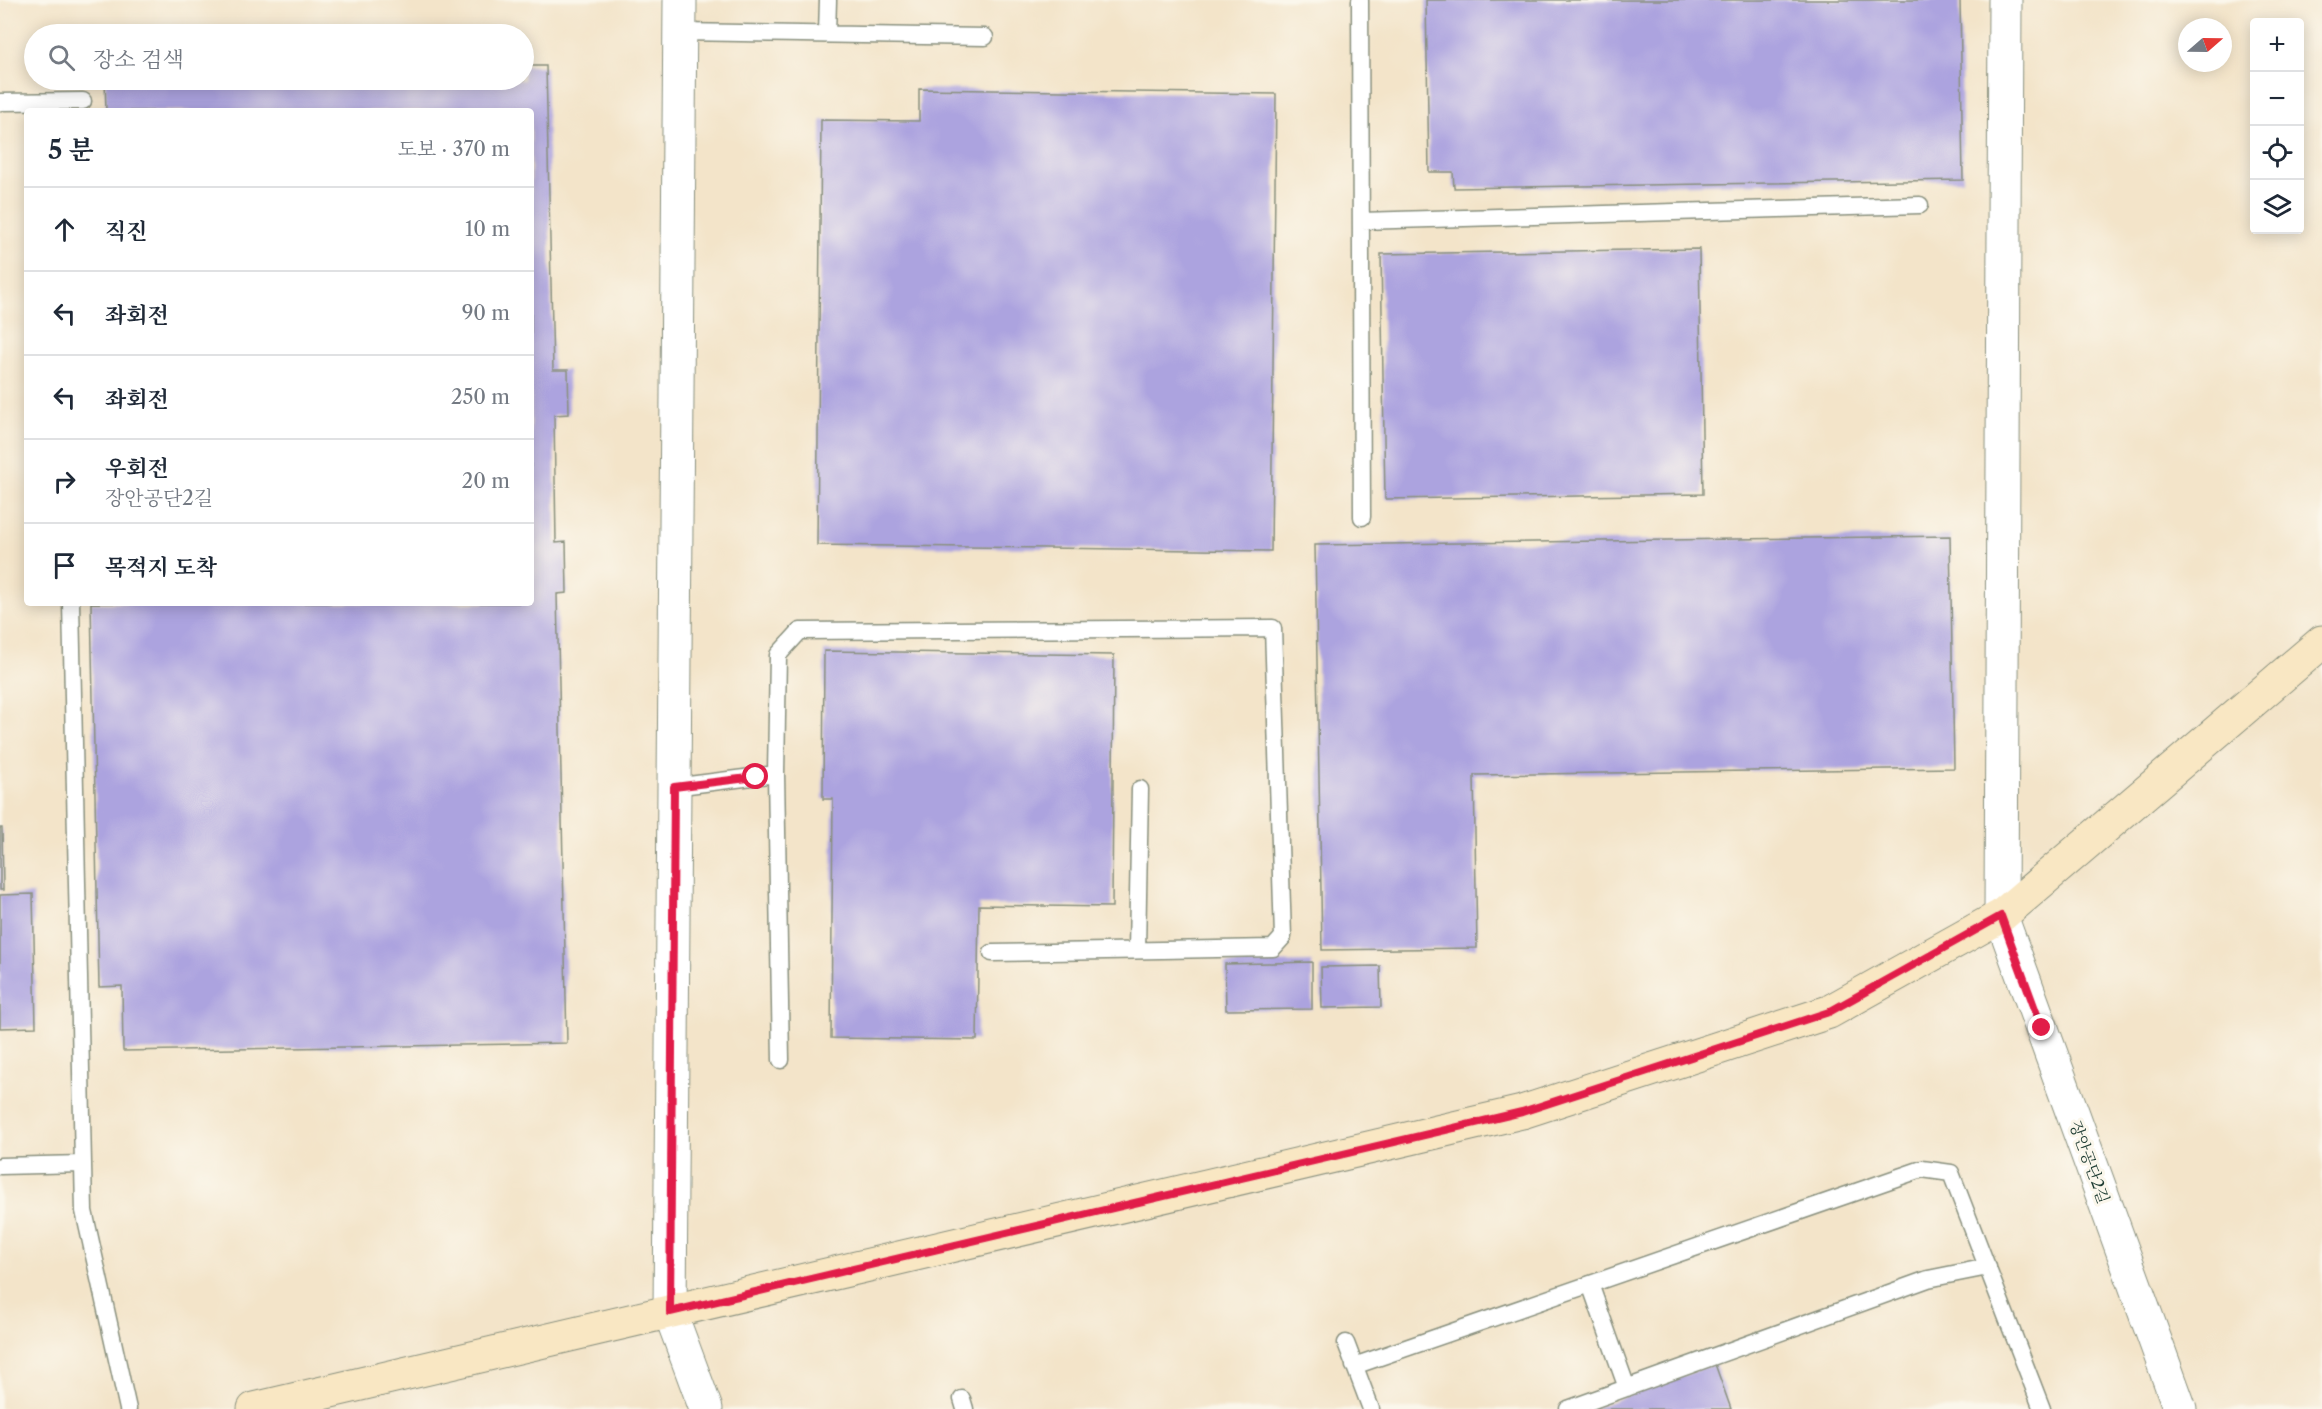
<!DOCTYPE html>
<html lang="ko">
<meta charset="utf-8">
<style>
:root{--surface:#fff;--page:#f2f2f3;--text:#1f2937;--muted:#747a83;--line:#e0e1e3}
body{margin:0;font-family:"Libre Caslon Text","Noto Serif KR",serif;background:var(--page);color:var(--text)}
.controls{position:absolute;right:18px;top:18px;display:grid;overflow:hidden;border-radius:6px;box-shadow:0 3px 15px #0003}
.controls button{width:54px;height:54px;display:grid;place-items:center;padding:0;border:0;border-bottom:2px solid var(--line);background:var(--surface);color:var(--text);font:30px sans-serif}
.compass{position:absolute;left:2178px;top:18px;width:54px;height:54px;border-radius:50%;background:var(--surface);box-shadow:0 3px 15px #0003;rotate:70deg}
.stop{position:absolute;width:18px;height:18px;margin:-14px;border:4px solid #e11d48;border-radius:50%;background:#fff}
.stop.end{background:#e11d48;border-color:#fff;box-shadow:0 2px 6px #0008}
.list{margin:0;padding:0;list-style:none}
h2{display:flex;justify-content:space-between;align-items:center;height:78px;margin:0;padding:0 24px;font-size:26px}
h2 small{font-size:20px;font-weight:400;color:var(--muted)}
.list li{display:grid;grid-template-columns:39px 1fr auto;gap:18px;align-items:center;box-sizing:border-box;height:84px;padding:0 24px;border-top:2px solid var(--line)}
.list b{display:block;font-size:22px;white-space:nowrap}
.list p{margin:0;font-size:20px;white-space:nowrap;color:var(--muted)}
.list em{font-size:20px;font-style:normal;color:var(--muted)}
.icon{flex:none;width:33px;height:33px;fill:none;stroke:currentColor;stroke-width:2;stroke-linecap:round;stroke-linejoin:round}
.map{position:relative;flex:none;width:2322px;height:1409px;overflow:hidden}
.search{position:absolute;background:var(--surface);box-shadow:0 3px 15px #0003;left:24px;top:24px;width:510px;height:66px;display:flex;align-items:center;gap:15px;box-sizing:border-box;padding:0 21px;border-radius:33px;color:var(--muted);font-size:22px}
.panel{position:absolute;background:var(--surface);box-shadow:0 3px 15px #0003;left:24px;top:108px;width:510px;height:498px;border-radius:6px}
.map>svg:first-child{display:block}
.building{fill:#aca3df}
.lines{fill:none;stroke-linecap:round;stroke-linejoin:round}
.service-casing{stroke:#89907e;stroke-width:19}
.minor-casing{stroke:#89907e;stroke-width:35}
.secondary-casing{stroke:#89907e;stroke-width:35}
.service{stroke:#fff;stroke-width:16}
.minor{stroke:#fff;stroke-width:33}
.secondary{stroke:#f9e7c3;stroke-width:33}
.route{stroke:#e11d48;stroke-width:8}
.labels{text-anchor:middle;stroke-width:6;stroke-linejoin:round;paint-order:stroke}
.street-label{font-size:16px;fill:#1f3d34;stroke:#fbf7ec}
</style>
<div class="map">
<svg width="2322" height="1409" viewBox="0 0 2322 1409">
<rect width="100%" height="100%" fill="#fbf7ec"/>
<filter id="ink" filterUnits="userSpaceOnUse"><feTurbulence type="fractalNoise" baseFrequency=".0167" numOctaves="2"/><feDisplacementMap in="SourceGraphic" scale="12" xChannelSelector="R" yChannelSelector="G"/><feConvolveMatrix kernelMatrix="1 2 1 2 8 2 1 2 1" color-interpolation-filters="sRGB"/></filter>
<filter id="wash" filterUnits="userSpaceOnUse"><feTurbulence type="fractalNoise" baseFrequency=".008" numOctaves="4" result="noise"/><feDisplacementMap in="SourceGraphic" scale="24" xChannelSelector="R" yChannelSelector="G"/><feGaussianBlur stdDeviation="1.35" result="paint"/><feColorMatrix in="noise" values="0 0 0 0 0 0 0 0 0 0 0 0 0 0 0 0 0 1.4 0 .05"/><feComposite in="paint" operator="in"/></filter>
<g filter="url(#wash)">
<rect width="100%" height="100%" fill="#f3e4c9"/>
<g id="blocks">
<path class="building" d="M1426,0H1960L1963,180L1454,188L1453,172H1429Z
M524,66H546L553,370H568L569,414L554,415L556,543L566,542L567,593L557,594L567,1043L123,1051L122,986L99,987L91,603H531V111H106L105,80H524Z
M919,89L1276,94L1271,551L817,545L821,120L919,121Z
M1699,249L1703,494L1385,499L1381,254Z
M1950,536L1954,768L1474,775L1477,948L1322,950L1315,545Z
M824,651L1114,655L1112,907L979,905L977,1040L831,1038L833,799H823Z
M0,828H2L3,890H0Z
M33,894L36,1027L0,1028V895Z
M1312,962V1009L1226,1010L1225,964Z
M1380,966L1381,1007L1322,1008L1321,967Z
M1715,1364L1731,1409H1591Z"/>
</g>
</g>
<g filter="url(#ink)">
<use href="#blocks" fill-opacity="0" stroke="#89907e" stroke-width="1.5"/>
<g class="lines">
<defs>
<path id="service" d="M1360,0L1362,517
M680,32L985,37
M827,34L828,0
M0,102L83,101
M1361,221L1920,205
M71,603L84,1211L128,1409
M673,787L776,774
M1137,950L1140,789
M781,1060L776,774L778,655L800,631L1273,628L1283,937L1273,948L992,953
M0,1166L83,1164
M1590,1284L1627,1388
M1346,1343L1371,1409
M1354,1366L1922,1169L1951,1173L2042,1409
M962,1399L965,1409
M1568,1409L1928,1279L1988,1267"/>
<path id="minor" d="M680,0L670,1312L706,1409
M2005,0L2001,916L2180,1409"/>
<path id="secondary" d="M254,1409L1522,1112L1829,1012L2001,916L2322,642"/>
</defs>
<use href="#service" class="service-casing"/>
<use href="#minor" class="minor-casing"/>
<use href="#secondary" class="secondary-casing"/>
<use href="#service" class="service"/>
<use href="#minor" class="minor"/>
<use href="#secondary" class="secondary"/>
</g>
</g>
<g class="lines" filter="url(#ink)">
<path class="route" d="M756,777L674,787L670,1312L1522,1112L1829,1012L2001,916L2042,1028"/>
</g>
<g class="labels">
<g class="street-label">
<text transform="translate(2090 1162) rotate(70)" y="6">장안공단2길</text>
</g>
</g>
</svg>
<div class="controls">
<button>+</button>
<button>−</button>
<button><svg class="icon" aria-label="locate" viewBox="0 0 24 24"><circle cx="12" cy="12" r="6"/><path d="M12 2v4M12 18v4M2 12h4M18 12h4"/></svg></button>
<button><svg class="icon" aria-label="layers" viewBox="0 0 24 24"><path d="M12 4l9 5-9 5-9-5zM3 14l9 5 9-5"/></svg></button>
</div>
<svg class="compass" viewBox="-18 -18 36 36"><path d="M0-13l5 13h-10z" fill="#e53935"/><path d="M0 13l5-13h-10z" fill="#747a83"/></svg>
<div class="stop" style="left:756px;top:777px"></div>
<div class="stop end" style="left:2042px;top:1028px"></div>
<div class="search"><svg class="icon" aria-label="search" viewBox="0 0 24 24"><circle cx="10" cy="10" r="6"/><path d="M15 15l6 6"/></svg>장소 검색</div>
<section class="panel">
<h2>5 분<small>도보 · 370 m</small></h2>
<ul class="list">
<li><svg class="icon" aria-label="ahead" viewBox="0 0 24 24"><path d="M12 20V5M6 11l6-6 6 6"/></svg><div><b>직진</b></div><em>10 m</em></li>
<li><svg class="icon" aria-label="left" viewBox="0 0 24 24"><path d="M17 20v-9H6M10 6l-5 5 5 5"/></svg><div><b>좌회전</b></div><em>90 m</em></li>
<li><svg class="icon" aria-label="left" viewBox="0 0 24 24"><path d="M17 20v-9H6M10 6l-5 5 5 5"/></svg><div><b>좌회전</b></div><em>250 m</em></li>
<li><svg class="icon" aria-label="right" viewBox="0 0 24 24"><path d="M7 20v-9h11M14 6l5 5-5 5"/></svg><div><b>우회전</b><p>장안공단2길</p></div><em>20 m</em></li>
<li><svg class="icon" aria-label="arrive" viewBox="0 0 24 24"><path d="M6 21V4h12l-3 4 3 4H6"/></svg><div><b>목적지 도착</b></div></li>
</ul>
</section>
</div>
